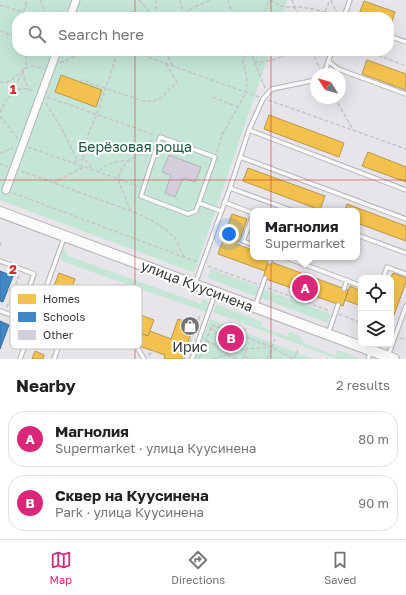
<!DOCTYPE html>
<meta charset="utf-8">
<style>
:root{--surface:#fff;--page:#f6f6f6;--text:#202124;--muted:#757577;--line:#e0e0e0;--accent:#db2777}
body{margin:0;font-family:"Golos Text",sans-serif;background:var(--page);color:var(--text)}
.controls{position:absolute;right:12px;bottom:12px;display:grid;overflow:hidden;border-radius:8px;box-shadow:0 4px 16px #0002}
.controls button{width:36px;height:36px;display:grid;place-items:center;padding:0;border:0;border-bottom:1px solid var(--line);background:var(--surface);color:var(--text);font:20px sans-serif}
.compass{position:absolute;left:310px;top:68px;width:36px;height:36px;border-radius:50%;background:var(--surface);box-shadow:0 4px 16px #0002;rotate:307deg}
.you{position:absolute;left:229px;top:234px;width:14px;height:14px;margin:-10px;border:3px solid #fff;border-radius:50%;background:#1a73e8;box-shadow:0 0 0 6px #1a73e833}
.badge{display:grid;place-items:center;width:26px;height:26px;border-radius:50%;background:var(--accent);color:#fff;font-size:13px;font-weight:700}
.pin{position:absolute;translate:-50% -50%;border:2px solid #fff;box-shadow:0 1px 4px #0006}
.popup{position:absolute;left:250px;top:208px;width:110px;height:52px;box-sizing:border-box;display:grid;place-content:center;border-radius:8px;background:var(--surface);filter:drop-shadow(0 1px 3px #0005);font-size:13px;white-space:nowrap;color:var(--muted)}
.popup b{font-size:15px;color:var(--text)}
.popup::after{content:'';position:absolute;left:50%;top:100%;margin-left:-8px;border:8px solid transparent;border-top-color:var(--surface)}
.list{margin:0;padding:0;list-style:none}
h2{display:flex;justify-content:space-between;align-items:center;height:52px;margin:0;padding:0 16px;font-size:17px}
h2 small{font-size:13px;font-weight:400;color:var(--muted)}
.list li{display:grid;grid-template-columns:26px 1fr auto;gap:12px;align-items:center;box-sizing:border-box;height:56px;margin:0 8px 8px;padding:0 8px;border:1px solid var(--line);border-radius:16px}
.list b{display:block;font-size:15px;white-space:nowrap}
.list p{margin:0;font-size:13px;white-space:nowrap;color:var(--muted)}
.list em{font-size:13px;font-style:normal;color:var(--muted)}
.icon{flex:none;width:22px;height:22px;fill:none;stroke:currentColor;stroke-width:2;stroke-linecap:round;stroke-linejoin:round}
.map{position:relative;flex:none;width:406px;height:359px;overflow:hidden}
.search{position:absolute;background:var(--surface);box-shadow:0 4px 16px #0002;left:12px;right:12px;top:12px;height:44px;display:flex;align-items:center;gap:10px;box-sizing:border-box;padding:0 14px;border-radius:16px;color:var(--muted);font-size:15px}
.sheet{height:180px;background:var(--surface)}
nav{display:flex;justify-content:space-around;align-items:center;box-sizing:border-box;height:56px;border-top:1px solid var(--line);background:var(--surface);font-size:11px;color:var(--muted)}
nav a{display:grid;justify-items:center;gap:2px}
nav .on{color:var(--accent)}
.map>svg:first-child{display:block}
.green{fill:#c5e6d7}
.homes{fill:#f2c14e;stroke:#ba9748}
.schools{fill:#3f88c5;stroke:#3d6f9c}
.building{fill:#d4cedc;stroke:#b2b0b5}
.lines{fill:none;stroke-linecap:round;stroke-linejoin:round}
.lane-casing{stroke:#b4b2b7;stroke-width:5.5}
.street-casing{stroke:#b4b2b7;stroke-width:9}
.secondary-casing{stroke:#b4b2b7;stroke-width:12}
.path{stroke:#c5c4c6;stroke-width:1.5;stroke-dasharray:4 2;stroke-linecap:butt}
.lane{stroke:#fbfbfc;stroke-width:3.5}
.street{stroke:#fbfbfc;stroke-width:7}
.secondary{stroke:#fbfbfc;stroke-width:10}
.grid{fill:none;stroke:#d62828;stroke-width:1;stroke-opacity:0.55}
.labels{text-anchor:middle;stroke-width:4;stroke-linejoin:round;paint-order:stroke}
.park-label{font-size:14px;fill:#18563c;stroke:#fff}
.street-label{font-size:14px;fill:#38363b;stroke:#fff}
.poi-label{font-size:14px;fill:#38363b;stroke:#fff}
.key{fill:#fff;stroke:#c3c3c4;stroke-width:1}
.key-label{font-size:11px;fill:#38363b}
.grid-label{font-size:13px;text-anchor:middle;font-weight:bold;fill:#d62828;stroke:#fff;stroke-width:4;stroke-linejoin:round;paint-order:stroke}
</style>
<div class="map">
<svg width="406" height="359" viewBox="0 0 406 359">
<rect width="100%" height="100%" fill="#e7e4ea"/>
<path class="green" d="M0,0H287L282,17H17V51H270L197,265C196,269 194,272 190,271L0,200Z
M62,249L66,250V255L201,304L202,299L206,300L208,304L206,312L61,261Z
M211,269L259,287L256,296L207,278Z
M264,289L331,314L328,323L261,298Z
M218,305L260,321L262,322V327L288,337V333L290,332L300,336L302,338L303,343L336,356L337,351L338,350L361,359H337L213,312L216,306Z
M210,319L314,359H195Z"/>
<path class="homes" d="M364,1L395,12L390,28L389,17H358Z
M367,60L406,74V90L362,74Z
M61,75L102,90L96,107L55,92Z
M269,115L344,143L339,157L264,129Z
M368,152L406,167V182L362,166Z
M248,168L325,196L320,210L243,181Z
M347,204L406,226V241L357,223V211H345Z
M232,214L247,219L239,242L237,241L236,244L253,250V257H270L265,271L218,254Z
M268,261L348,290L343,306L263,278Z
M59,273L75,279L68,299L89,307L86,313L89,314L85,325L61,316L53,337L37,331Z
M393,273L406,278V282L393,318L391,317V278Z
M350,286L361,291V306L345,300Z
M92,297L154,320L148,336L86,313Z
M178,319L194,325L182,359H164L165,355L139,346L143,334L148,336L150,331L171,339Z
M35,351L44,355L43,359H32Z"/>
<path class="schools" d="M0,271L13,276L3,302L0,301Z
M0,321L9,325L0,349Z"/>
<path class="building" d="M169,155L201,167L195,182L183,178L175,197L165,193L171,175L162,172Z"/>
<g class="lines">
<defs>
<path id="lane" d="M344,17L350,0
M389,36L406,42
M328,61L338,69L406,94
M322,74L325,71L332,51
M249,130L406,190
M160,137L215,157L196,211L188,214L141,196Z
M240,157L406,219
M230,188L293,211
M224,202L253,213
M199,203L221,211
M253,215L243,241L253,245
M357,235L406,253
M285,257L361,286
M0,261L34,274L18,318
M270,262L272,257
M383,278L387,267L406,274
M195,284L230,188L249,130L263,99L272,89L316,80
M344,289L347,280
M255,307L265,278
M0,311L33,323
M328,334L338,305
M28,336L58,348L69,337L78,332L92,329L128,342L137,347L144,359
M388,356L406,306
M20,359L64,238
M54,359L58,348
M192,359L215,294
M368,359L371,352"/>
<path id="street" d="M70,17L76,0
M6,190L57,51"/>
<path id="secondary" d="M0,212L394,359"/>
</defs>
<use href="#lane" class="lane-casing"/>
<use href="#street" class="street-casing"/>
<use href="#secondary" class="secondary-casing"/>
<path class="path" d="M40,0L47,16
M139,0L148,10L151,17
M156,0L157,17
M180,0L183,14
M228,0L229,5L235,17
M270,0L281,6L287,7H301L313,9L332,14L337,13L339,14
M292,0L299,17
M331,0L337,13
M0,5L38,17
M22,17L27,0
M47,17L64,11
M180,17L192,8L211,0
M263,17L269,0
M323,17L328,5L329,0
M0,31L17,38
M131,51L259,97
M165,51L173,66
M250,51L265,88
M312,51L320,69
M367,51L406,66
M254,62C267,62 281,59 292,51
M60,63L88,51
M23,71L25,82L30,90
M0,82C13,85 18,71 28,67C33,65 39,67 44,69
M80,82L81,80L143,101H154L161,98L177,82L166,64
M12,92L19,79L26,64V51
M47,97L155,135
M213,97L238,107
M335,98L353,130
M268,100L406,149
M46,103L62,129L77,160
M0,113C8,96 13,83 34,91
M0,116L18,139
M28,147L138,186
M217,152L222,135L246,93L247,78L243,62L245,54L248,51
M0,153L13,148
M83,159L87,137L97,114L118,51
M74,163L77,160C85,159 89,161 92,169
M0,164L8,167
M21,171L131,211L151,220L165,229L175,238L184,257
M99,171C108,163 116,161 128,161
M53,183L84,167
M13,193L197,262
M131,211L119,183C117,175 122,166 129,160C131,159 135,158 137,156C143,151 145,143 153,140
M0,246L2,241
M208,266L257,284
M268,288L330,311
M8,289L13,291
M7,307L20,273
M339,314L361,323
M211,328L230,345L246,351L243,359
M72,329L75,322
M400,338L406,340
M206,341L228,350
M230,345L226,355L237,359
M238,348L246,328
M246,351L247,349L270,347
M148,355L155,351
M244,356L251,359
M184,359L200,315
M199,359L212,325L272,347L293,359
M213,359L226,355
M267,359L275,339
M294,359L299,348
M327,359V358"/>
<use href="#lane" class="lane"/>
<use href="#street" class="street"/>
<use href="#secondary" class="secondary"/>
</g>
<path class="grid" d="M135,0V17M271,0V17M135,51V359M271,51V359M0,180H406"/>
<defs>
<symbol id="shop-disc" viewBox="-11 -11 22 22"><circle r="9.5" fill="#757378" stroke="#fff"/><path d="M-5-2.5h2.3a2.7 3.5 0 0 1 5.4 0H5L5.5 6h-11ZM-1.5-2.5h3a1.5 2.3 0 0 0-3 0Z" fill="#fff"/></symbol>
</defs>
<g fill-rule="evenodd">
<use href="#shop-disc" x="179" y="315" width="22" height="22"/>
</g>
<g class="labels">
<g class="park-label">
<text x="135" y="152">Берёзовая роща</text>
</g>
<g class="street-label">
<text transform="translate(197 286) rotate(21)" y="5">улица Куусинена</text>
</g>
<g class="poi-label">
<text x="190" y="352">Ирис</text>
</g>
</g>
<rect x="10" y="285" width="132" height="64" rx="6" class="key"/>
<rect x="18" y="294" width="18" height="10" fill="#f2c14e"/>
<rect x="18" y="312" width="18" height="10" fill="#3f88c5"/>
<rect x="18" y="330" width="18" height="10" fill="#d4cedc"/>
<g class="key-label">
<text x="43" y="303">Homes</text>
<text x="43" y="321">Schools</text>
<text x="43" y="339">Other</text>
</g>
<g class="grid-label">
<text x="13" y="94">1</text>
<text x="13" y="274">2</text>
</g>
</svg>
<div class="controls">
<button><svg class="icon" aria-label="locate" viewBox="0 0 24 24"><circle cx="12" cy="12" r="6"/><path d="M12 2v4M12 18v4M2 12h4M18 12h4"/></svg></button>
<button><svg class="icon" aria-label="layers" viewBox="0 0 24 24"><path d="M12 4l9 5-9 5-9-5zM3 14l9 5 9-5"/></svg></button>
</div>
<svg class="compass" viewBox="-18 -18 36 36"><path d="M0-13l5 13h-10z" fill="#e53935"/><path d="M0 13l5-13h-10z" fill="#757577"/></svg>
<div class="you"></div>
<div class="pin badge" style="left:305px;top:288px">A</div>
<div class="popup"><b>Магнолия</b>Supermarket</div>
<div class="pin badge" style="left:231px;top:338px">B</div>
<div class="search"><svg class="icon" aria-label="search" viewBox="0 0 24 24"><circle cx="10" cy="10" r="6"/><path d="M15 15l6 6"/></svg>Search here</div>
</div>
<section class="sheet">
<h2>Nearby<small>2 results</small></h2>
<ul class="list">
<li><span class="badge">A</span><div><b>Магнолия</b><p>Supermarket · улица Куусинена</p></div><em>80 m</em></li>
<li><span class="badge">B</span><div><b>Сквер на Куусинена</b><p>Park · улица Куусинена</p></div><em>90 m</em></li>
</ul>
</section>
<nav>
<a class="on"><svg class="icon" aria-label="map" viewBox="0 0 24 24"><path d="M3 6l6-2 6 2 6-2v14l-6 2-6-2-6 2zM9 4v14M15 6v14"/></svg>Map</a>
<a><svg class="icon" aria-label="directions" viewBox="0 0 24 24"><path d="M12 3l9 9-9 9-9-9zM9 14v-3h6M13 9l2 2-2 2"/></svg>Directions</a>
<a><svg class="icon" aria-label="saved" viewBox="0 0 24 24"><path d="M7 4h10v16l-5-4-5 4z"/></svg>Saved</a>
</nav>
